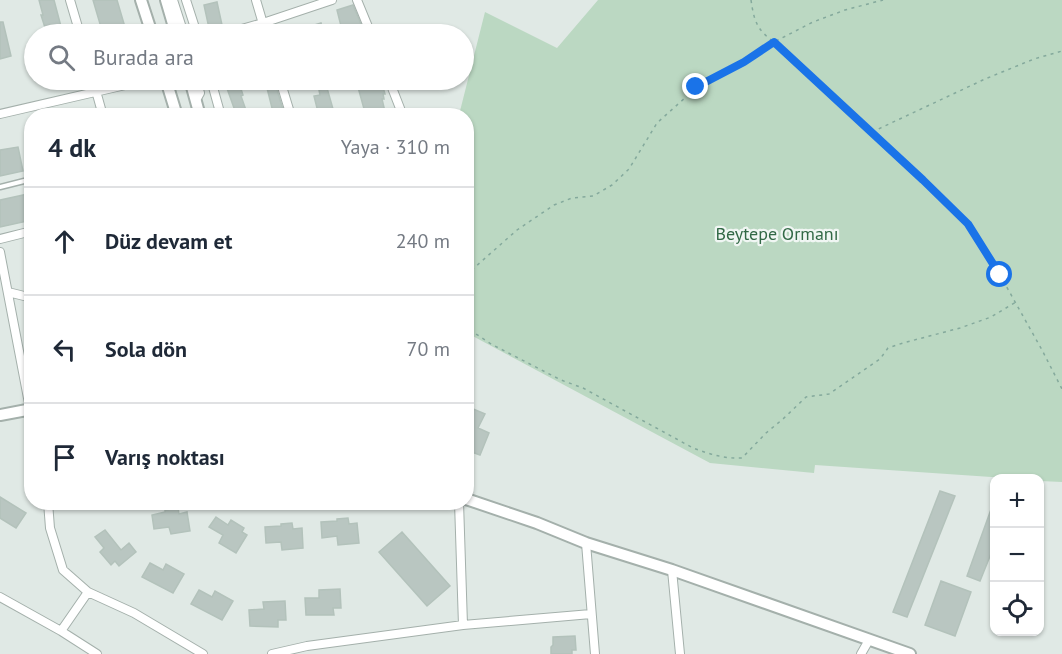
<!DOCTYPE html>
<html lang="tr">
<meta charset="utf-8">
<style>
:root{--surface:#fff;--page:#f2f2f3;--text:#1f2937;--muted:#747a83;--line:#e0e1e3}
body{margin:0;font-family:"PT Sans",sans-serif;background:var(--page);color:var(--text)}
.controls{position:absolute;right:18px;bottom:18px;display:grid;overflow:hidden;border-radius:12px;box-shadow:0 2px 4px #0004}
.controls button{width:54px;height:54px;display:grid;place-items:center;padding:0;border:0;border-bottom:2px solid var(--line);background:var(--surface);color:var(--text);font:30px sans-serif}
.stop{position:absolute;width:18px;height:18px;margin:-14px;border:4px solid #1a73e8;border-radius:50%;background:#fff}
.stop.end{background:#1a73e8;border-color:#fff;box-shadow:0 2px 6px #0008}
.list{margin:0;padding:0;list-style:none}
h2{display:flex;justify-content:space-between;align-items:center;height:78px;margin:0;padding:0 24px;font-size:26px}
h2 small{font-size:20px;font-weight:400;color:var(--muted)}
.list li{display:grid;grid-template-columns:39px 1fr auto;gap:18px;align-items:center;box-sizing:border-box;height:108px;padding:0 24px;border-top:2px solid var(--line)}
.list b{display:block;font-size:22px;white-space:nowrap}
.list em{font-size:20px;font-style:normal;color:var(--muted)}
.icon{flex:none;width:33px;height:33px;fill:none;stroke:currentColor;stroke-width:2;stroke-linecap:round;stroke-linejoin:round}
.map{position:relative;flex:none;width:1062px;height:654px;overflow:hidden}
.search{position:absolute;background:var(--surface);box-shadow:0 2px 4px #0004;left:24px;top:24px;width:450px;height:66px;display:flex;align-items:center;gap:15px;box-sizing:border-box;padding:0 21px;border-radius:33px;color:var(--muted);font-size:22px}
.panel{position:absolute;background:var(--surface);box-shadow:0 2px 4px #0004;left:24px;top:108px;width:450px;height:402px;border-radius:24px}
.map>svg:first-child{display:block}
.green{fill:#bbd8c2}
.building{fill:#b9c6c1;stroke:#b3c2bb;stroke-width:1.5}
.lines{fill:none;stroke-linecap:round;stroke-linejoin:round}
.service-casing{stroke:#a4b0ab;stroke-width:7}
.minor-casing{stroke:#a4b0ab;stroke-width:10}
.tertiary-casing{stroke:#a4b0ab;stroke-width:14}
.path{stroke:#84a99c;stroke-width:1.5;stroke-dasharray:3 4.5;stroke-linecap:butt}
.service{stroke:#fff;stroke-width:4}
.minor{stroke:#fff;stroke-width:8}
.tertiary{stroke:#fff;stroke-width:10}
.route{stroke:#1a73e8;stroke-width:8}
.labels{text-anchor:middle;stroke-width:4.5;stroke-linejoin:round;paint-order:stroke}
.park-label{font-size:18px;fill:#326946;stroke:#f0f6f3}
</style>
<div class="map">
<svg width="1062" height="654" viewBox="0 0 1062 654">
<rect width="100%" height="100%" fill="#e0e9e5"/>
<path class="green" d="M598,0H1062V482L1040,481V478H1006L815,465L814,473L710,463L467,333L466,116L459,115L485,12L557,48Z"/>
<path class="building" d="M39,0H54L63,34H47L41,15H43Z
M93,0H117L127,34H103Z
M217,2L222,25L209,28L204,5Z
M353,5L365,34H343L337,10Z
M0,22H3L11,56L0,59Z
M321,23L324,34H289L288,33Z
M224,80H238L243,95L241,96L248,116H235L232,109L234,108Z
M265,80H274L285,116H274Z
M324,80H351V82L327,88L335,116H319L314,96L320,95L319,90L326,88Z
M356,80H381L385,94H383L384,99H382L386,116H366Z
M18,147L23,171L0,176V150Z
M28,194L32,210V220L0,227V200Z
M466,406L485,414L478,428L489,433L480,455L466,450Z
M940,491L955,496L907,617L893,612Z
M0,497L26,513L16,528L0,518Z
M994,501V546L980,581L967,576Z
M178,508L179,514L187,512L190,531L171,534L169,527L154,529L152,515L165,512V510Z
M216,517L228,525L231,520L244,528L242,532L247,535L236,553L219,543L223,535L209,527Z
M348,518L349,524L357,523L359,543L338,545L337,536L322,538L321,522L337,521V519Z
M292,523L293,529L302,528L303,548L282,550L281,542L266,543L265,527L281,526V524Z
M105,530L121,550L129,543L136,552L119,566L115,561L111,565L100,552L104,548L95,537Z
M402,532L450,586L427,606L379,552Z
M150,563L163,570L166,564L184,574L173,593L142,577Z
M941,581L971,592L955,636L925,625Z
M340,589L341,608H333L334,615H306L305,598H319V590Z
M199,590L212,597L215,591L233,601L222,620L191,604Z
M285,601L286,620H278V627L250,626L249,610L264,609L263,602Z
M575,636L576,650H572V654H551V647L553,645V637Z"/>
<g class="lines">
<defs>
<path id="service" d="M0,187L32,179"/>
<path id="minor" d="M70,0L80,34
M173,0L183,31L188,34
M186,0L197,34
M256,0L266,34
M357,0L371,34
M224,34L263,23L332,0
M93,80L103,116
M196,80L200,93L196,100
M211,80L221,116
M280,80L291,116
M389,80L403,116
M0,114L147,80
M0,239L32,231
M0,252L32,419
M8,292L32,298
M48,502L50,528L63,570L88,592
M459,502L463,625
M48,506L69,502
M586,543L595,654
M672,570L680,654
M0,597L61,631L97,654
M61,631L88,592L134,613L203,654
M272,654L307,646L463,625L591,614
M861,654L869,640"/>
<path id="tertiary" d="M141,0L152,34
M166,0L176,34
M166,80L177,116
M190,80L200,116
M0,415L32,409
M466,499L537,523L586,543L672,570L910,654"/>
</defs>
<use href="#service" class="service-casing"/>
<use href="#minor" class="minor-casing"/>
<use href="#tertiary" class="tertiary-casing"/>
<path class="path" d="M751,0C754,21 757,30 774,42L923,180L968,224L1000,275L1042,350L1062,389
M872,132L985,79L1034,59L1062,51
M466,275L517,230L554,205L572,198L593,196L612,185L629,169L657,123L697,87L744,62L774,42L813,22L845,10L883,0
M466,323L476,334L491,344L561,380L583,388L693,448C709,454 725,459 742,458L766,433L783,419L806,397L829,394L880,359L888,348L903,343L960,328L991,317L1016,302"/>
<use href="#service" class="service"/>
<use href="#minor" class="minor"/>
<use href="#tertiary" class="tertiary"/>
</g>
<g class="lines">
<path class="route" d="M696,87L744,62L774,42L923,180L968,224L1000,275"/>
</g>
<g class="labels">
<g class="park-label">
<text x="777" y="240">Beytepe Ormanı</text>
</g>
</g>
</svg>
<div class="controls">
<button>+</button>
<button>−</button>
<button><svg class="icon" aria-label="locate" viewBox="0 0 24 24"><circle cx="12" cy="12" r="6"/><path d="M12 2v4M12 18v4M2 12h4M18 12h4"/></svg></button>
</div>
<div class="stop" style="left:1000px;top:275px"></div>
<div class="stop end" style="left:696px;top:87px"></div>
<div class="search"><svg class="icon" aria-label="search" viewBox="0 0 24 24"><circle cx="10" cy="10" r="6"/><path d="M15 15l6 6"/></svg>Burada ara</div>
<section class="panel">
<h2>4 dk<small>Yaya · 310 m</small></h2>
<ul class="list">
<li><svg class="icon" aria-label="ahead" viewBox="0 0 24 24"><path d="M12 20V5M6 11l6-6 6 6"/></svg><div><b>Düz devam et</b></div><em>240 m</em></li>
<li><svg class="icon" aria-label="left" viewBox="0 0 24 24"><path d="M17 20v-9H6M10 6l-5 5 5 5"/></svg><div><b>Sola dön</b></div><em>70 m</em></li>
<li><svg class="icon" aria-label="arrive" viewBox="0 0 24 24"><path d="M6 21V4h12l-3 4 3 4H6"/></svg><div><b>Varış noktası</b></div></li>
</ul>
</section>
</div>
